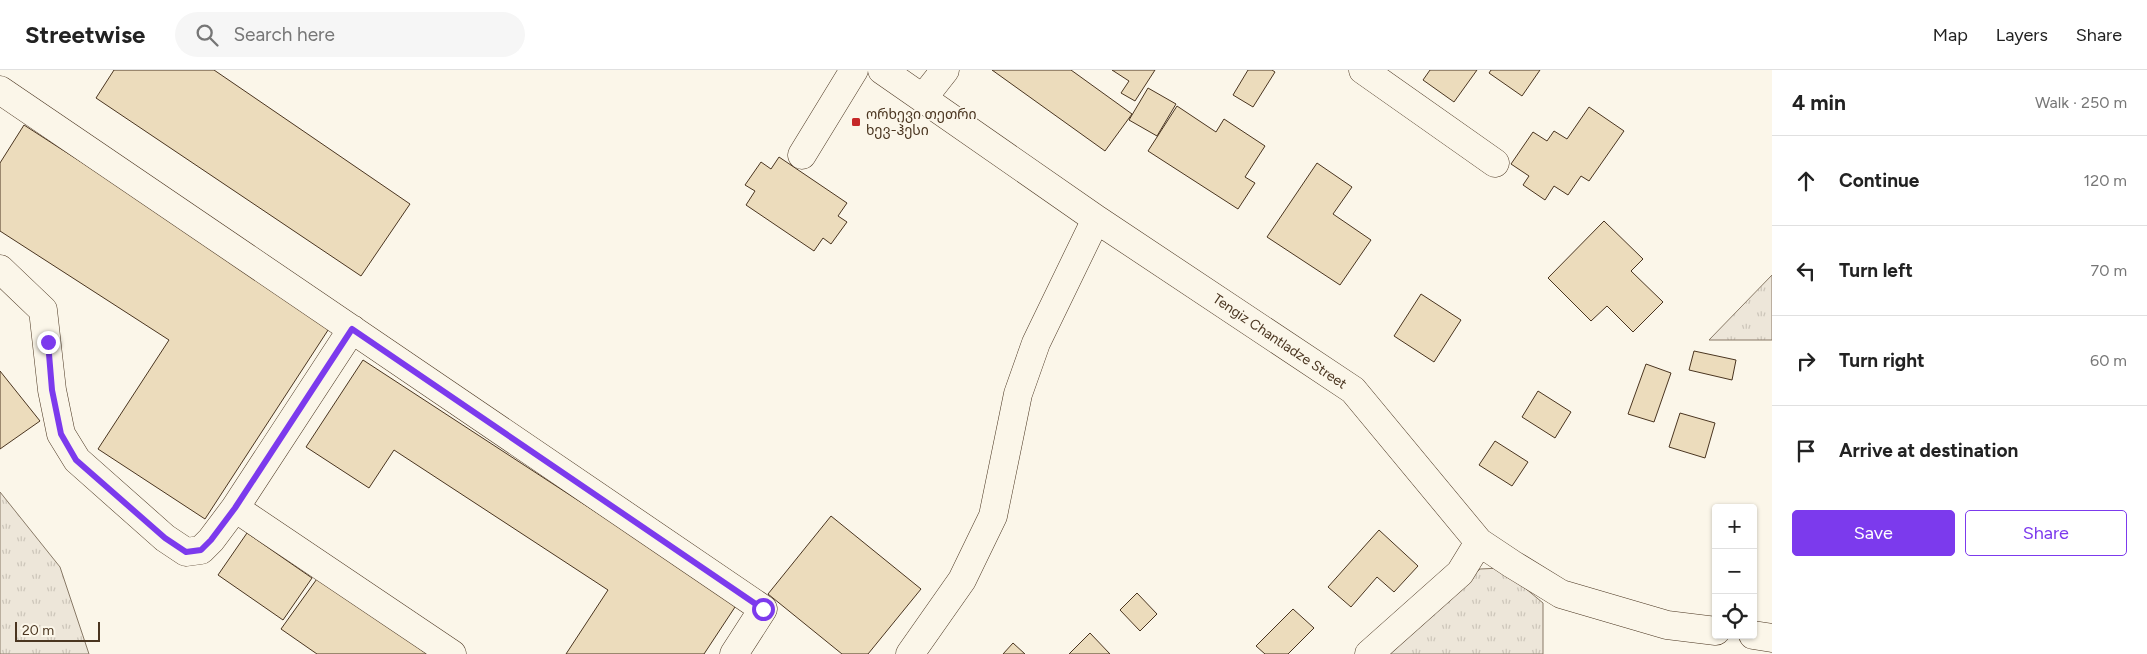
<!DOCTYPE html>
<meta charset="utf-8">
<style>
:root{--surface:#fff;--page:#f6f6f6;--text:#222;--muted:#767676;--line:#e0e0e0;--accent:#7c3aed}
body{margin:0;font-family:Figtree,"Noto Sans Georgian",sans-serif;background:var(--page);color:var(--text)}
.controls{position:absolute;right:15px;bottom:15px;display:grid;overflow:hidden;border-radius:5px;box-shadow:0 1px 4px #0004}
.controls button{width:45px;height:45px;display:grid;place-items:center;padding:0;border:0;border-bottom:1px solid var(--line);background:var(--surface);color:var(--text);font:25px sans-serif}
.scale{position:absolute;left:15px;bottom:12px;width:85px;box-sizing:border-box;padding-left:5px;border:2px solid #4a3520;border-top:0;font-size:14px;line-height:18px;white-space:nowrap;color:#4a3520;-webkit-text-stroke:4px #fbf6e9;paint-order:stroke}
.stop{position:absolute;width:15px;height:15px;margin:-11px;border:4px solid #7c3aed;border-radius:50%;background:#fff}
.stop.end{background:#7c3aed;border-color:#fff;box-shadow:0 1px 5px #0008}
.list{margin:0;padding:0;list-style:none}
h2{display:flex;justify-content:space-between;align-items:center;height:65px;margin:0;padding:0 20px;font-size:21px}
h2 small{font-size:16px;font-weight:400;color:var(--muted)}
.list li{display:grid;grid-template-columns:32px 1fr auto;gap:15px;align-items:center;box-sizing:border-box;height:90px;padding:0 20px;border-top:1px solid var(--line)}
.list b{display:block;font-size:19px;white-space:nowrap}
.list em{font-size:16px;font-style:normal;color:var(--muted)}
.actions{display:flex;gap:10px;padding:15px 20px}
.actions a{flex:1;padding:11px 0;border:1px solid var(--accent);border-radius:5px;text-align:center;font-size:18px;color:var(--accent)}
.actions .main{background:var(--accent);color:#fff}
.icon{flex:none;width:28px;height:28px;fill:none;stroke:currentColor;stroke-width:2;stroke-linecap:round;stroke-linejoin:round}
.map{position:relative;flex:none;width:1772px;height:584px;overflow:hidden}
header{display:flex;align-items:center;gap:30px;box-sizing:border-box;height:70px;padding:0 25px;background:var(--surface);border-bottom:1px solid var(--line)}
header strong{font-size:24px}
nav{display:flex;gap:28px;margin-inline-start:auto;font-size:18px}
.search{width:350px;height:45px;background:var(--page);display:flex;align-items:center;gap:12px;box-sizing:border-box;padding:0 18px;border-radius:28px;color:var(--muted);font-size:19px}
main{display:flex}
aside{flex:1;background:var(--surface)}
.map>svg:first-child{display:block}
.grass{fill:url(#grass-tufts);stroke:#887966}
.building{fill:#ecdcbc;stroke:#4a3520}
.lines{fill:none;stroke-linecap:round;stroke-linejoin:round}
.minor-casing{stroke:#4a3520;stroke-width:29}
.minor{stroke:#fbf6e9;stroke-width:28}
.route{stroke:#7c3aed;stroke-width:6}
.poi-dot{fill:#c62828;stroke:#fbf6e9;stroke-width:2}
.labels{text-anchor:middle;stroke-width:4;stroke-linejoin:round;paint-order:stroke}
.poi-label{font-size:14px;fill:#4a3520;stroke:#fbf6e9;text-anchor:start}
.street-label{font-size:14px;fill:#4a3520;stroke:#fbf6e9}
</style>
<header>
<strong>Streetwise</strong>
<div class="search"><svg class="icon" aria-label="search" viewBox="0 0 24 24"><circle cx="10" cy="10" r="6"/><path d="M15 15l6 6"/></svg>Search here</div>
<nav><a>Map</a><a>Layers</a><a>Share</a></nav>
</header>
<main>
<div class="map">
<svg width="1772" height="584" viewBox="0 0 1772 584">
<defs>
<pattern id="grass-tufts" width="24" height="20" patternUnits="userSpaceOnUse" patternTransform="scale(1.25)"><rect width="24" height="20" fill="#ede6d9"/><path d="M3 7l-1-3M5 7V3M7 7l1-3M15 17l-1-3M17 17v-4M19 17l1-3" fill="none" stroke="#cdc6ba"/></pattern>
</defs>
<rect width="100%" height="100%" fill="#fbf6e9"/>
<path class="grass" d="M1772,205V270H1709Z
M0,422L60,497L89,584H0Z
M1501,498L1543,533V584H1386L1480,499Z"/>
<path class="building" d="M114,0H214L410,134L361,206L96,28Z
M992,0H1071L1132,44L1105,81Z
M1112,0H1155L1135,31L1121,23L1129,11Z
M1248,0H1272L1275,2L1253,37L1233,25Z
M1430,0H1477L1454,32L1423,10Z
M1491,0H1540L1522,26L1489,3Z
M1148,18L1176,34L1157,66L1129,50Z
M1177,36L1216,62L1224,49L1265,76L1245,107L1255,113L1238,139L1148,81Z
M1589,37L1624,61L1589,111L1581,106L1568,125L1554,116L1545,130L1523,115L1529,106L1511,94L1533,62L1547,71L1554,61L1567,69Z
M24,55L332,254L205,449L98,379L169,270L0,161V93Z
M779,87L847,133L838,146L847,152L831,174L823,168L814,181L746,135L755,121L745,115L761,92L771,99Z
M1317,93L1352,117L1333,144L1371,170L1340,215L1267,167Z
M1604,151L1643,189L1631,201L1663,232L1633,262L1607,236L1591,251L1548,208Z
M1421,224L1461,250L1434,292L1394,266Z
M1694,281L1736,290L1732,310L1689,300Z
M363,290L737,534L704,584H566L608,520L394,380L369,418L306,377Z
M1646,294L1671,303L1654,352L1628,344Z
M0,301L40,351L0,379Z
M1538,321L1571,342L1555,368L1522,347Z
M1680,343L1715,353L1705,388L1669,377Z
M1495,371L1528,392L1512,416L1479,395Z
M831,446L921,519L868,584H842L768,524Z
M1379,460L1418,496L1394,522L1377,507L1351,537L1328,517Z
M247,463L312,508L283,550L218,505Z
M319,506L427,584H317L281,559Z
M1137,523L1157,544L1140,561L1120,540Z
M1293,539L1314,558L1288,584H1265L1256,576Z
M1090,563L1110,584H1069Z
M1013,573L1025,584H1003Z"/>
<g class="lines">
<defs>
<path id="minor" d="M882,0L1096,149L1353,320L1479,472L1512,494L1561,524L1667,555L1716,561
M1363,0L1495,93
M0,20L763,539L734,584
M923,28L945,0
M802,85L854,0
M0,199L43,240L52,320L61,364L77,390L165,468L186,482L201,480L211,470L235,438
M352,259L235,438L452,584
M1753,565L1772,568
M910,584L962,510L993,446L1018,324L1036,273L1096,149
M1369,584L1460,503L1479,472"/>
</defs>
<use href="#minor" class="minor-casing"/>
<use href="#minor" class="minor"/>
</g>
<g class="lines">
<path class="route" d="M48,272L52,320L61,364L76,390L165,468L186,482L201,480L211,470L235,438L352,259L763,539"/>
</g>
<rect class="poi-dot" x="851" y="47" width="10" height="10" rx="2.5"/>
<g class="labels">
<g class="poi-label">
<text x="866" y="49">ორხევი თეთრი<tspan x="866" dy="16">ხევ-ჰესი</tspan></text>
</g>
<g class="street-label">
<text transform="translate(1280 271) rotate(34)" y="5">Tengiz Chantladze Street</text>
</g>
</g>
</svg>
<div class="controls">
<button>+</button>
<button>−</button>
<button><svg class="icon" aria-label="locate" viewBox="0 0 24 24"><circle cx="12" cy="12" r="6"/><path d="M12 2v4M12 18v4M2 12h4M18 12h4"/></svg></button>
</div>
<div class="scale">20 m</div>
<div class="stop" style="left:763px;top:539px"></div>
<div class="stop end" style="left:48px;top:272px"></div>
</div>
<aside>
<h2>4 min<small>Walk · 250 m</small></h2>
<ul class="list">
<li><svg class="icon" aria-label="ahead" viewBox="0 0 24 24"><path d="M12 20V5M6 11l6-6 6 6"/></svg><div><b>Continue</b></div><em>120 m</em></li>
<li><svg class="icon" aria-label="left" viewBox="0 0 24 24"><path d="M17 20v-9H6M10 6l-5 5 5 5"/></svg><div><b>Turn left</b></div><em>70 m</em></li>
<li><svg class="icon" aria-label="right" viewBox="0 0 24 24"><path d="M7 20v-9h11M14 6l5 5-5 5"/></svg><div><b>Turn right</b></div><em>60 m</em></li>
<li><svg class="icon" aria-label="arrive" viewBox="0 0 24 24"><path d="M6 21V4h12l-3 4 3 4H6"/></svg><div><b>Arrive at destination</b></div></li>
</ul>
<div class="actions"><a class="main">Save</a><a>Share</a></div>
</aside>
</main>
